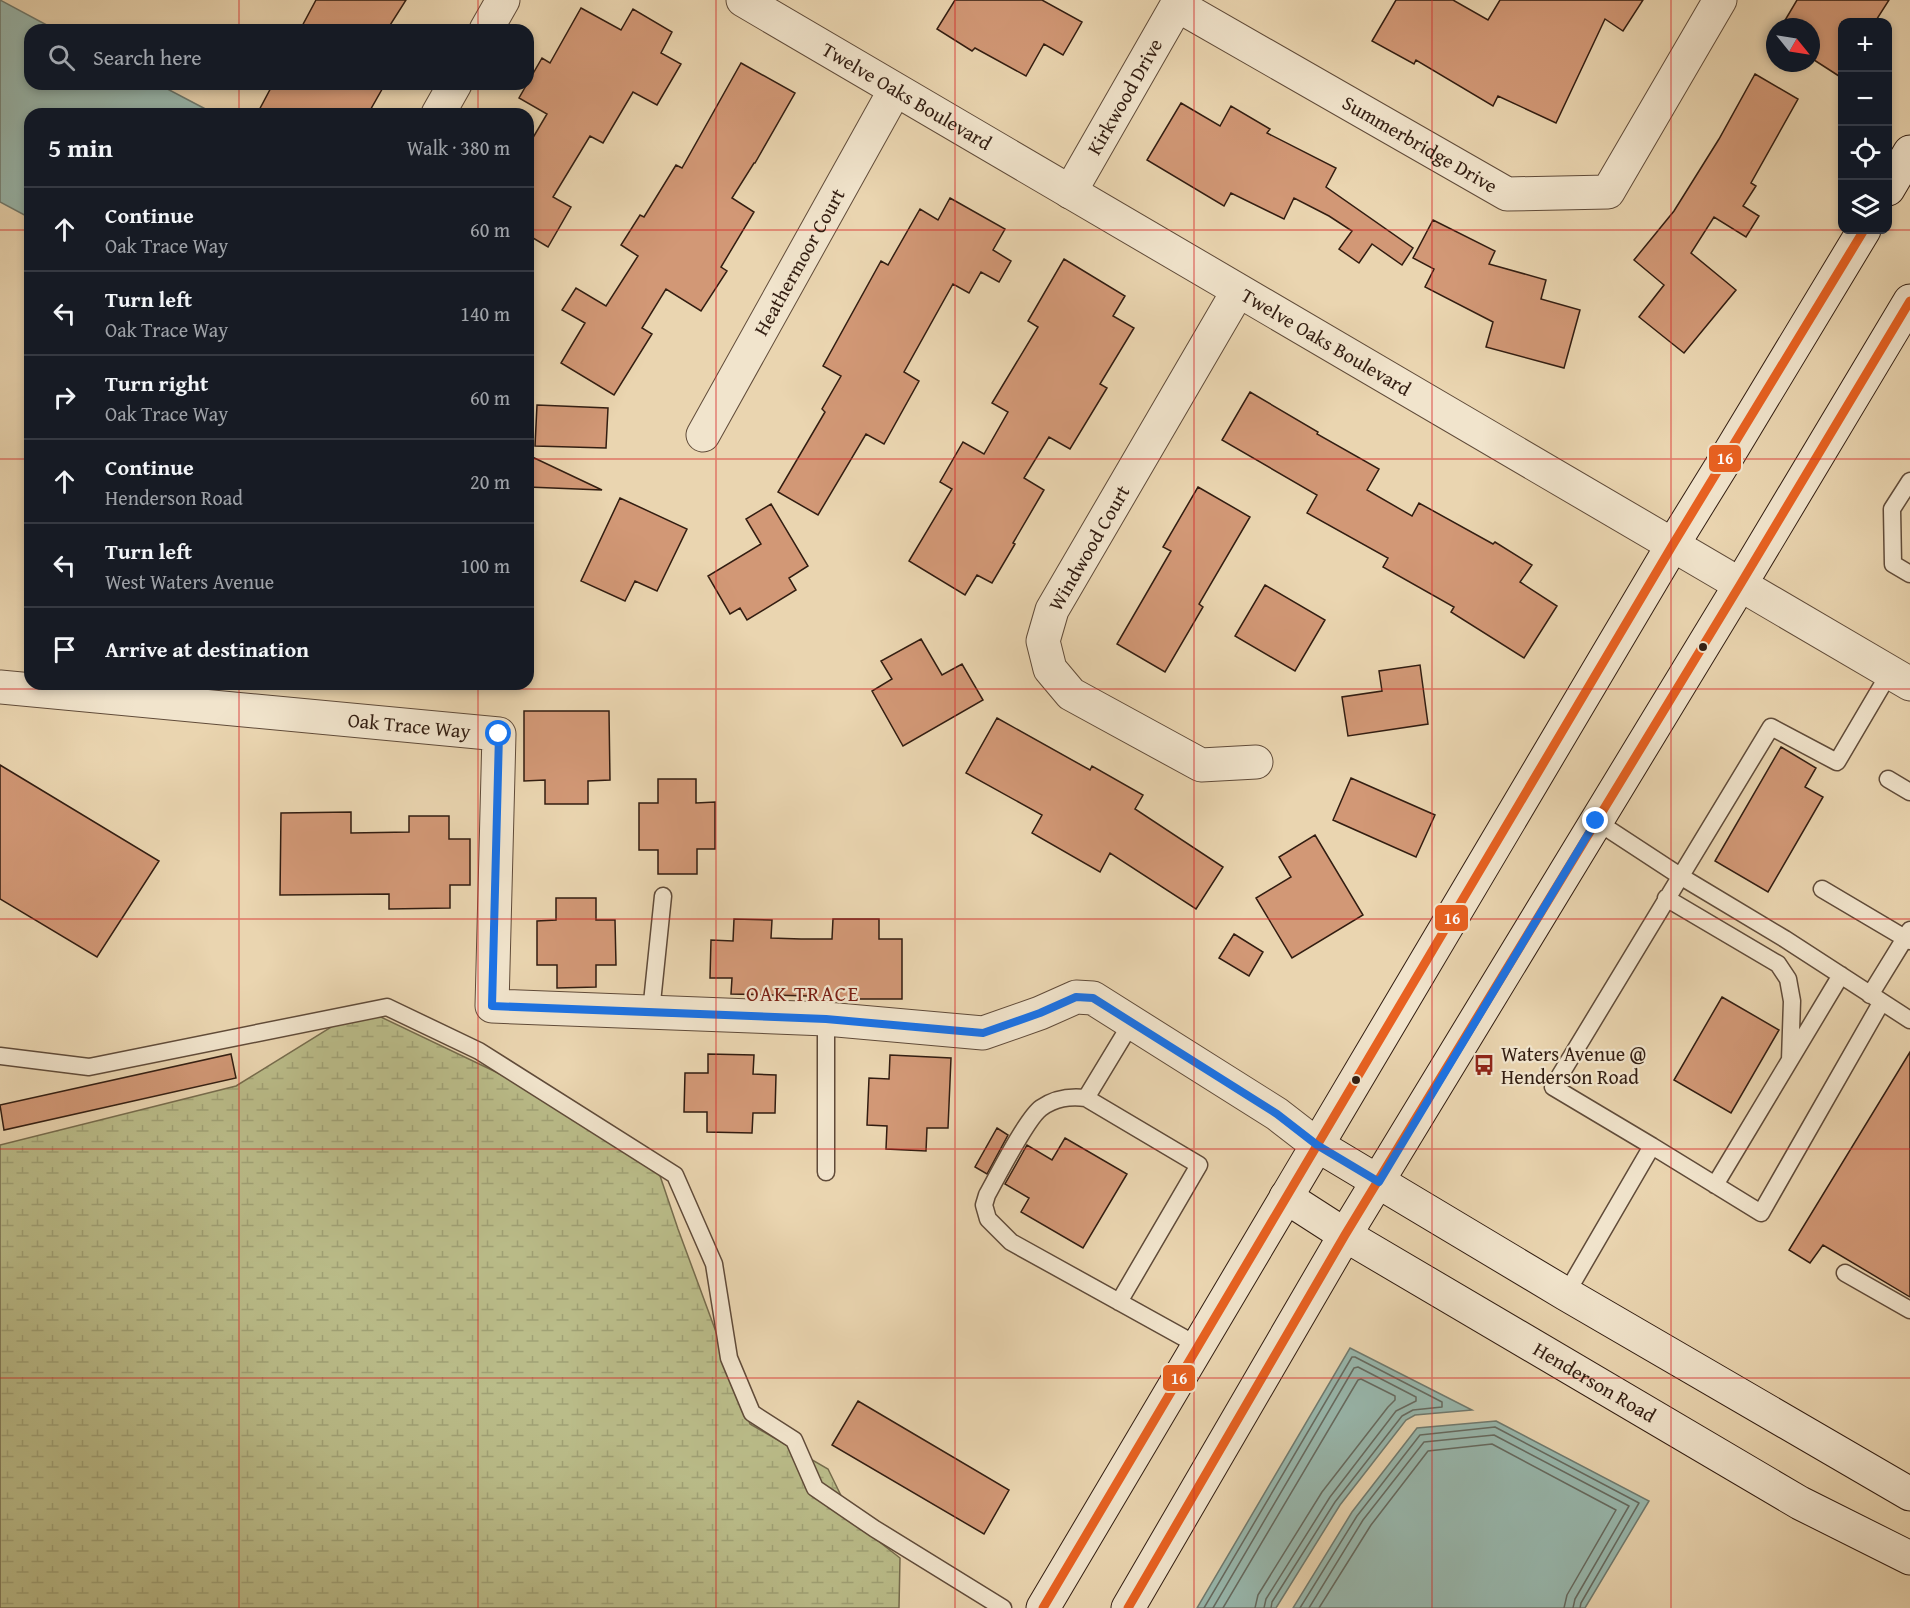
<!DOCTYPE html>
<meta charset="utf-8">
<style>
:root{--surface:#171b24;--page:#242831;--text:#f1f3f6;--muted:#9ea1a6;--line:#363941}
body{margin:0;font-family:"Gentium Book Plus",serif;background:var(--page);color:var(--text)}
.controls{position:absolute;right:18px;top:18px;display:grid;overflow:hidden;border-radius:12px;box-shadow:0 3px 9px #0003}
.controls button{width:54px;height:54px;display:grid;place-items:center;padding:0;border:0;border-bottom:2px solid var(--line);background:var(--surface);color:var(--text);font:30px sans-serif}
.compass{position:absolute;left:1766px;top:18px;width:54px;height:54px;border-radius:50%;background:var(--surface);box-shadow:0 3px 9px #0003;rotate:120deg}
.stop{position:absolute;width:18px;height:18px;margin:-14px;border:4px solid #1a73e8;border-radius:50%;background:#fff}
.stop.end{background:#1a73e8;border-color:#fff;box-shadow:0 2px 6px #0008}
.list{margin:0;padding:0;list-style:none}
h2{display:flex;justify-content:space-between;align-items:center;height:78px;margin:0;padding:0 24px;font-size:26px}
h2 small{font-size:20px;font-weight:400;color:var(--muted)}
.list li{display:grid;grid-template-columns:39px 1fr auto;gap:18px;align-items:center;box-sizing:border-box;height:84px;padding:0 24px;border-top:2px solid var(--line)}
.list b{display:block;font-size:22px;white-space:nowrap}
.list p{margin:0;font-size:20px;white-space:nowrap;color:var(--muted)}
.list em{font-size:20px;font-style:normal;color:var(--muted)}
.icon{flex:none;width:33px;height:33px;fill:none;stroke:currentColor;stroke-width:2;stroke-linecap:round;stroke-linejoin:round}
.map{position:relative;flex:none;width:1910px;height:1608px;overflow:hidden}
.search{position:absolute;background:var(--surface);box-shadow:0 3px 9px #0003;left:24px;top:24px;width:510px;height:66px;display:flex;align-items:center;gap:15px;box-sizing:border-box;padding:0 21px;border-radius:18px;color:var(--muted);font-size:22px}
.panel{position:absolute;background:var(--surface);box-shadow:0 3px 9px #0003;left:24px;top:108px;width:510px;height:582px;border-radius:18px}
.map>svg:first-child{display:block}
.wetland{fill:url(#wetland-marsh);stroke:#766c4d;stroke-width:1.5}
.water{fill:#98b8ae;stroke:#6f7a6f;stroke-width:1.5}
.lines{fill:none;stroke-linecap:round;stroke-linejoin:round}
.shore{stroke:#656a60;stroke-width:1.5}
.building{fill:#d29876;stroke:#321d11;stroke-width:1.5}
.lane-casing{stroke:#604b39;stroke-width:19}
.street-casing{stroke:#604b39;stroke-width:35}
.secondary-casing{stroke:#321d11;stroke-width:35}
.lane{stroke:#f1e4cc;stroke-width:16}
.street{stroke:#f1e4cc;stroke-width:33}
.secondary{stroke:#f1e4cc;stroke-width:33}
.bus-1-casing{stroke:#f1e4cc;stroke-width:14}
.bus-1{stroke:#e86121;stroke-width:9}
.route{stroke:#1a73e8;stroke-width:8}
.grid{fill:none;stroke:#d62828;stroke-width:1.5;stroke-opacity:0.55}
.bus-dot{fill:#321d11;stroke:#f1e4cc;stroke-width:2}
.labels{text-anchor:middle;stroke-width:4.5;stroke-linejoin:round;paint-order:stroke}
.street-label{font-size:20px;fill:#321d11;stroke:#f1e4cc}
.poi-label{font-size:20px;fill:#321d11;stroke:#f1e4cc;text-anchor:start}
.neighbourhood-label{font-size:21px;letter-spacing:1.5px;fill:#7a1f14;stroke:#f1e4cc}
.line-badge{stroke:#f1e4cc;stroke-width:2}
.badge-label{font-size:16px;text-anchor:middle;font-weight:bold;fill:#fff}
</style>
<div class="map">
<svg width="1910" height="1608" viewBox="0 0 1910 1608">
<defs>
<pattern id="wetland-marsh" width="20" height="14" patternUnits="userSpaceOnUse" patternTransform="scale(1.5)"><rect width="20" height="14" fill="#babc89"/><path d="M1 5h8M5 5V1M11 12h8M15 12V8" fill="none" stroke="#a0a175"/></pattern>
</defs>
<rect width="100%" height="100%" fill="#ead5b0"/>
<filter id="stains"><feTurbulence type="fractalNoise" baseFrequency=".00333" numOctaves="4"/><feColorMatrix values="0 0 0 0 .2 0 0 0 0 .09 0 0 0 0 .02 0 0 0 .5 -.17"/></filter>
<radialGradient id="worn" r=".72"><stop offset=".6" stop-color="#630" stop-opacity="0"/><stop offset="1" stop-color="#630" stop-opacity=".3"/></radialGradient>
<path class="wetland" d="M362,1008L496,1072L653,1155L678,1229L750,1424L828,1469L854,1522L900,1558L899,1608H0V1145L236,1086Z"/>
<path class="water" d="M0,0L56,30H30V84H158L215,114H30V218L0,202Z
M1350,1348L1472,1410L1415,1415L1406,1420L1340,1505L1276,1608H1197Z
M1496,1421L1649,1501L1585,1608H1293L1352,1512L1417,1428Z"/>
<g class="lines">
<path class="shore" d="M1204,1608L1352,1357H1355L1442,1402V1407L1413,1410L1402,1416L1335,1502L1272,1602L1271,1608
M1213,1608L1354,1368L1358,1367L1416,1397V1401L1396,1411L1330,1497L1266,1599L1264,1608
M1223,1608L1358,1380L1361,1379L1395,1396V1400L1388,1407L1322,1492L1258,1595L1255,1608
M1300,1608L1357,1516L1420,1435L1495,1427L1639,1503L1581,1603L1580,1608
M1309,1608L1363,1520L1424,1442L1494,1435L1629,1506L1575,1599L1573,1608
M1319,1608L1371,1525L1428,1451L1492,1444L1616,1510L1567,1595L1564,1608"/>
</g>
<path class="building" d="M316,0H406L387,30H300Z
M955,0H1042L1082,22L1063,55L1044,44L1026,76L975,48L972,51L937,29Z
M1396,0H1453L1488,20L1500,0H1643L1623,31L1605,19L1556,123L1498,96L1493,106L1416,60L1414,64L1372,41Z
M1797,0H1889L1875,22H1842V78L1811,58V27H1781Z
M581,8L621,30L633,9L672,32L661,53L681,64L657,105L633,92L603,143L590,136L553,197L571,207L548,247L528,235V146L547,114L519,98L542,58L550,63Z
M741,63L795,93L755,163H754L732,198L754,212L721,267L727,271L701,311L666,289L642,328L652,334L614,395L561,363L585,323L562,310L576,288L606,306L638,256L621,245L640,215L644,217L676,165L682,168Z
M1755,74L1798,99L1751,183L1756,186L1743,206L1759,216L1746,237L1714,217L1691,253L1736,290L1684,353L1639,317L1664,285L1634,260L1674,211L1719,139Z
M273,84H385L368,114H257Z
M1181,103L1220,126L1231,106L1270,129L1267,133L1336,168L1326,187L1413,248L1402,265L1372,244L1359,263L1339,249L1352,231L1329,216L1294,198L1284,219L1231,193L1224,206L1147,160Z
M950,198L1005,229L993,250L1011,261L999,282L981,272L969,293L953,284L904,372L919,381L884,444L866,434L818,515L778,492L825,412L822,409L841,376L823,366L881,261L888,265L920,209L938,220Z
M1433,220L1495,251L1489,264L1546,280L1541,299L1580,310L1564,368L1486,347L1493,322L1425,287L1434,269L1413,258Z
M1064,259L1125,296L1113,316L1134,328L1100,384L1107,388L1070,449L1049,437L1024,478L1044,490L1013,543L1015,544L992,583L977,575L965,595L909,561L952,489L940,482L963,442L984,454L1008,412L992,403L1038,327L1028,321Z
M1250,392L1318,432L1317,434L1379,469L1367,490L1412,516L1419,503L1493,544L1495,542L1532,565L1520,582L1557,606L1524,658L1451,612L1454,607L1383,567L1388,558L1307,513L1317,495L1222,440Z
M537,405L608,408L606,448L535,446Z
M528,455L602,490L528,487Z
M1198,487L1250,517L1199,604L1203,607L1165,672L1117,644L1171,551L1163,547Z
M620,498L687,529L657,591L635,581L625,601L581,581Z
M771,504L808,566L789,578L796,590L747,620L740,608L730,614L708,576L761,544L746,519Z
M1265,585L1325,620L1295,671L1235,636Z
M921,639L942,675L962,664L983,700L903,746L872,691L892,679L881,661Z
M1420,665L1428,724L1348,736L1342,697L1382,691L1379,671Z
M524,711H609L610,780L588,781V804H545V780L524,781Z
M997,718L1090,770L1092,766L1143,795L1135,809L1223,867L1196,909L1110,853L1100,872L1032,833L1042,815L966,773Z
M1781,747L1816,768L1805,787L1823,797L1768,892L1715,861Z
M0,765L159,861L97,957L0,899Z
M1351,778L1435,815L1416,857L1333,820Z
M658,779H696V803L715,802V849H697V874H658V850H639V803H658Z
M351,812V833L409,832V816H449V839H470V885H450V908L389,909V894L280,895L281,813Z
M1315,835L1363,915L1292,958L1256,898L1291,877L1279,857Z
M556,898H596V920H615L616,965H596V987L557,988V965H537V921L556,920Z
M734,919L772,920L771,938L801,939H832L833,919H879V939H902V999H809V996L731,994L732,978H710L711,940L733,941Z
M1234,934L1263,952L1249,976L1219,958Z
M1722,997L1779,1030L1731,1113L1674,1080Z
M1910,1052V1297L1823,1245L1810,1263L1789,1250Z
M231,1054L236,1078L4,1130L0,1105Z
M708,1054L754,1055L753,1074L776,1075L775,1113H753L752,1133L707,1132V1112H684L685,1073H708Z
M890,1055L951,1058L948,1128H927L926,1151L886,1149L887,1126L867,1125L869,1078L889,1079Z
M997,1128L1008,1135L987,1174L975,1167Z
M1065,1138L1127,1174L1083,1248L1021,1212L1029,1198L1005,1184L1027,1145L1052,1160Z
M858,1401L1009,1490L984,1534L832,1445Z"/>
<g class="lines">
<defs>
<path id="lane" d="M1910,481L1892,509L1893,564L1910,574
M1888,779L1910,792
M1596,821L1680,876L1785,939L1910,1020
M1822,889L1910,941
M1666,898L1778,964L1788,979L1792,1001L1790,1060
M1870,995L1910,930
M651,1012L663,896
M0,1056L89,1067L387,1007L479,1051L675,1175L714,1264L729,1358L752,1413L794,1440L815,1488L875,1529L1003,1608
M1086,1098L1132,1022
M1652,1146L1761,1213L1881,1003
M826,1172V1019
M1715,1185L1841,975
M1845,1273L1910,1310
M1566,1294L1652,1146L1553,1087L1771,727L1837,762L1890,672
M1119,1302L1199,1165L1086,1098C1069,1096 1055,1098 1041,1108C1027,1118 997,1177 987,1195L984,1205L988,1219L1011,1242L1197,1345"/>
<g id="street">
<path id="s1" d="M743,0L1910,684"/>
<path id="s2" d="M1177,5L1507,194L1608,192L1720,0"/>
<path d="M486,30L503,0"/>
<path d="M438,114L455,84"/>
<path id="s3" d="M1070,192L1177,5L1178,0"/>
<path d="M1238,291L1052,610L1043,641L1050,669L1071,694L1201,765L1256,762"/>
<path id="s4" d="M703,435L895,90"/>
<path id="s5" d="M0,687L499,734L492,1006L826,1019L983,1033L1040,1013L1076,997L1093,998L1277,1114L1317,1145"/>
</g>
<g id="secondary">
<path d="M1888,189L1910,152"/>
<path d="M1317,1145L1566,1294L1910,1494"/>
<path id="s6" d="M1286,1197L1345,1235L1800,1503L1910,1558"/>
<path d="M1043,1608L1672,546L1727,457L1864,230"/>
<path d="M1128,1608L1345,1235L1740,585L1910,301"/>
</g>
</defs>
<use href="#lane" class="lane-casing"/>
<use href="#street" class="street-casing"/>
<use href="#secondary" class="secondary-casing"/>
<use href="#lane" class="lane"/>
<use href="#street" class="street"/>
<use href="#secondary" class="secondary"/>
<defs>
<path id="bus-1" d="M1043,1608L1672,546L1864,230
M1128,1608L1345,1235L1740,585L1910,301"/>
</defs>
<use href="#bus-1" class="bus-1-casing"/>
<use href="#bus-1" class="bus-1"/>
</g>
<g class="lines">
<path class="route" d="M499,734L492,1006L826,1019L983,1033L1040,1013L1076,997L1093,998L1277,1114L1317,1145L1379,1182L1596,821"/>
</g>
<path class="grid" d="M239,0V30M478,0V30M716,0V1608M955,0V1608M1194,0V1608M1432,0V1608M1671,0V1608M239,84V114M478,84V114M0,230H30M528,230H1910M0,459H30M528,459H1910M239,684V1608M478,684V1608M0,689H1910M0,919H1910M0,1149H1910M0,1378H1910"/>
<defs>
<symbol id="bus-bare" viewBox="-9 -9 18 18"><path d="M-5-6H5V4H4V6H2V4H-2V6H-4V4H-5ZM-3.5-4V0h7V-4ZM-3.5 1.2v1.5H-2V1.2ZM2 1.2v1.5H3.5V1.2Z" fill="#8f2418" stroke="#f1e4cc" stroke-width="2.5" paint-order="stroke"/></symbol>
</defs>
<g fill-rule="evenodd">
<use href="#bus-bare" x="1469" y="1050" width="30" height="30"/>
</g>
<g class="bus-dot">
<circle cx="1703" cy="647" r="5"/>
<circle cx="1356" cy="1080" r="5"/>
</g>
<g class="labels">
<g class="street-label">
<text dy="7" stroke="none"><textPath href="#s3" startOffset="110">Kirkwood Drive</textPath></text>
<text dy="7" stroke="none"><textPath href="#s1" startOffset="190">Twelve Oaks Boulevard</textPath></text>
<text dy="7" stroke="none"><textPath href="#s2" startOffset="280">Summerbridge Drive</textPath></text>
<text dy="7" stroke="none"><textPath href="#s4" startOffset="198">Heathermoor Court</textPath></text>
<text dy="7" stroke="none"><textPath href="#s1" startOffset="676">Twelve Oaks Boulevard</textPath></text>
<text transform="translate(1089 548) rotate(-60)" y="7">Windwood Court</text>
<text dy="7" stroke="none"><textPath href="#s5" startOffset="411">Oak Trace Way</textPath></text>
<text dy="7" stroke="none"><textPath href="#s6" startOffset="360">Henderson Road</textPath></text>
</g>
<g class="poi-label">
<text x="1501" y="1061">Waters Avenue @<tspan x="1501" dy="23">Henderson Road</tspan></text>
</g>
<g class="neighbourhood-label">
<text x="803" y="1001">OAK TRACE</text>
</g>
</g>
<g class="line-badge">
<rect x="1708" y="444" width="34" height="29" rx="6" fill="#e86121"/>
<rect x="1434" y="904" width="35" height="28" rx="6" fill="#e86121"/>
<rect x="1162" y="1364" width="34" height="28" rx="6" fill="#e86121"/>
</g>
<g class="badge-label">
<text x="1725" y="464">16</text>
<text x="1452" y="924">16</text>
<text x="1179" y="1384">16</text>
</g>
<rect width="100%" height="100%" filter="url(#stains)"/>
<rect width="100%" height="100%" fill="url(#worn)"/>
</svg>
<div class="controls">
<button>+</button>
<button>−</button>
<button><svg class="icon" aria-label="locate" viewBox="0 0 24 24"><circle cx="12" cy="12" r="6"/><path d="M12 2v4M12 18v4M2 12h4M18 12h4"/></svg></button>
<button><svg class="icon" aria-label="layers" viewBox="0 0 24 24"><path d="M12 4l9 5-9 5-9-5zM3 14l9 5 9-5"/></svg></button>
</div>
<svg class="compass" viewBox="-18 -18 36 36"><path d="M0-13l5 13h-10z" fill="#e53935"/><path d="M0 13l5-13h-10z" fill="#9ea1a6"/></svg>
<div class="stop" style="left:499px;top:734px"></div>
<div class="stop end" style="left:1596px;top:821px"></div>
<div class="search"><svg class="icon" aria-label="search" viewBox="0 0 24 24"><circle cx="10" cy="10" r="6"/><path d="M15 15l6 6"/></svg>Search here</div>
<section class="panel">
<h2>5 min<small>Walk · 380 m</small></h2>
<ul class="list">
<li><svg class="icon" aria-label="ahead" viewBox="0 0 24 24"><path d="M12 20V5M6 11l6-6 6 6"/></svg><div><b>Continue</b><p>Oak Trace Way</p></div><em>60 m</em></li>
<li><svg class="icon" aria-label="left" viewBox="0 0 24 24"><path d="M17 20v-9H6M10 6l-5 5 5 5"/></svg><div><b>Turn left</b><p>Oak Trace Way</p></div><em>140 m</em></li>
<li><svg class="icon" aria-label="right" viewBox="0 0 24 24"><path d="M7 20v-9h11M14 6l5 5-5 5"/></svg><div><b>Turn right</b><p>Oak Trace Way</p></div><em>60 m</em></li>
<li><svg class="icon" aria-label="ahead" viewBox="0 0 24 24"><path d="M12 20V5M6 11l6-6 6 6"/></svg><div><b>Continue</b><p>Henderson Road</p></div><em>20 m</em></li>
<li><svg class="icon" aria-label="left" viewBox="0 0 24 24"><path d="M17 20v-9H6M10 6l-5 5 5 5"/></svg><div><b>Turn left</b><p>West Waters Avenue</p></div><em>100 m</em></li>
<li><svg class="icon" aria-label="arrive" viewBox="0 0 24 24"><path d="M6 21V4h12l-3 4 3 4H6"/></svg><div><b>Arrive at destination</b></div></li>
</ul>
</section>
</div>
